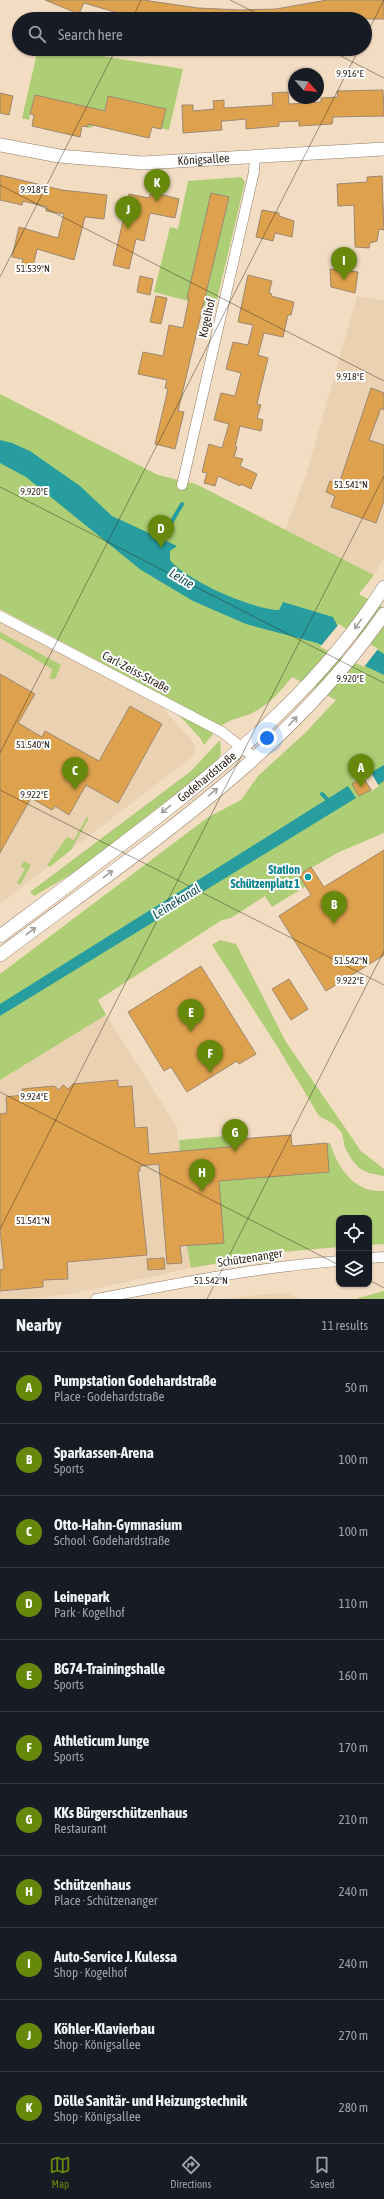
<!DOCTYPE html>
<meta charset="utf-8">
<style>
:root{--surface:#171b24;--page:#242831;--text:#f1f3f6;--muted:#9ea1a6;--line:#363941;--accent:#66890c}
body{margin:0;font-family:"Asap Condensed",sans-serif;background:var(--page);color:var(--text)}
.controls{position:absolute;right:12px;bottom:12px;display:grid;overflow:hidden;border-radius:8px;box-shadow:0 1px 3px #0004}
.controls button{width:36px;height:36px;display:grid;place-items:center;padding:0;border:0;border-bottom:1px solid var(--line);background:var(--surface);color:var(--text);font:20px sans-serif}
.compass{position:absolute;left:288px;top:68px;width:36px;height:36px;border-radius:50%;background:var(--surface);box-shadow:0 1px 3px #0004;rotate:117deg}
.you{position:absolute;left:267px;top:738px;width:14px;height:14px;margin:-10px;border:3px solid #fff;border-radius:50%;background:#1a73e8;box-shadow:0 0 0 6px #1a73e833}
.badge{display:grid;place-items:center;width:26px;height:26px;border-radius:50%;background:var(--accent);color:#fff;font-size:13px;font-weight:700}
.pin{position:absolute;translate:-50% -33px;filter:drop-shadow(0 1px 2px #0008)}
.pin::after{content:'';position:absolute;top:21px;width:14px;height:12px;background:inherit;clip-path:polygon(0 0,100% 0,50% 100%)}
.list{margin:0;padding:0;list-style:none}
h2{display:flex;justify-content:space-between;align-items:center;height:52px;margin:0;padding:0 16px;font-size:17px}
h2 small{font-size:13px;font-weight:400;color:var(--muted)}
.list li{display:grid;grid-template-columns:26px 1fr auto;gap:12px;align-items:center;box-sizing:border-box;height:72px;padding:0 16px;border-top:1px solid var(--line)}
.list b{display:block;font-size:15px;white-space:nowrap}
.list p{margin:0;font-size:13px;white-space:nowrap;color:var(--muted)}
.list em{font-size:13px;font-style:normal;color:var(--muted)}
.icon{flex:none;width:22px;height:22px;fill:none;stroke:currentColor;stroke-width:2;stroke-linecap:round;stroke-linejoin:round}
.map{position:relative;flex:none;width:384px;height:1299px;overflow:hidden}
.search{position:absolute;background:var(--surface);box-shadow:0 1px 3px #0004;left:12px;right:12px;top:12px;height:44px;display:flex;align-items:center;gap:10px;box-sizing:border-box;padding:0 14px;border-radius:22px;color:var(--muted);font-size:15px}
.sheet{height:844px;background:var(--surface)}
nav{display:flex;justify-content:space-around;align-items:center;box-sizing:border-box;height:56px;border-top:1px solid var(--line);background:var(--surface);font-size:11px;color:var(--muted)}
nav a{display:grid;justify-items:center;gap:2px}
nav .on{color:var(--accent)}
.map>svg:first-child{display:block}
.built{fill:#ead1b1}
.green{fill:#adce74}
.water{fill:#289d9f}
.pier{fill:#f2ddc3}
.lines{fill:none;stroke-linecap:round;stroke-linejoin:round}
.stream{stroke:#289d9f;stroke-width:4}
.building{fill:#dea24e;stroke:#9c8871}
.minor-casing{stroke:#907d66;stroke-width:11}
.tertiary-casing{stroke:#907d66;stroke-width:14}
.minor{stroke:#fff;stroke-width:10}
.tertiary{stroke:#fff;stroke-width:13}
.oneway{stroke:#a29e9a}
.ticks{fill:none;stroke:#30281f;stroke-width:1;stroke-opacity:0.45}
.culture-dot{fill:#0f9aa8;stroke:#fff;stroke-width:1.5}
.labels{text-anchor:middle;stroke-width:4;stroke-linejoin:round;paint-order:stroke}
.street-label{font-size:12px;fill:#30281f;stroke:#fff}
.culture-label{font-size:12px;font-weight:bold;fill:#0d838f;stroke:#fff;text-anchor:end}
.water-label{font-size:13px;font-style:italic;fill:#105052;stroke:#fff}
.ticks-label{font-size:10px;text-anchor:middle;fill:#30281f;stroke:#fff;stroke-width:4;stroke-linejoin:round;paint-order:stroke}
</style>
<div class="map">
<svg width="384" height="1299" viewBox="0 0 384 1299">
<rect width="100%" height="100%" fill="#f2ddc3"/>
<path class="built" d="M357,296L384,301V559L374,575L285,530L307,472Z
M0,621L163,706L164,710L191,739L196,748L192,757L0,904Z
M106,1015L177,1127L191,1268L71,1294L23,1299H0V1080Z
M283,1292L301,1299H223L277,1293Z"/>
<path class="green" d="M38,49H58L183,69L169,130L95,114L92,128L30,114L29,120L22,118Z
M241,177L245,182L215,308L154,292L170,227L178,229L188,181Z
M0,394L158,475L196,484L374,575L359,594L384,608V833L339,852L299,875L306,886L272,907L265,896L231,918L222,920L98,1000L106,1015L0,1080V974L207,818L241,800L258,776L305,733L336,700L292,677C280,692 268,706 250,714C240,718 230,719 221,726L0,609Z
M0,632L61,665L55,679H50L52,669L0,638Z
M180,716L214,733L204,745L200,738Z
M220,740L221,754L214,764L77,871L34,896L30,892L191,771Z
M87,817L89,818L71,850L50,867L47,865L67,837L74,840Z
M24,861L31,865L20,885L17,883L25,869L21,866Z
M220,940L236,944L286,1042L361,1151L384,1169V1176L369,1173L359,1168L352,1160L345,1148L342,1133L334,1124L319,1116L277,1046L212,945Z
M238,1135L239,1139L291,1135L292,1146L330,1143C338,1168 354,1193 384,1191V1244L369,1245V1218H339V1247L282,1252L191,1268L187,1246L179,1140Z
M384,1291V1299H358V1298Z"/>
<path class="water" d="M0,440L12,443L30,451L80,486L112,516L177,546L170,551V560C185,580 254,610 279,610L283,602L333,617L337,625L384,654V675L317,643L246,624L193,601L141,570L26,477L0,463Z
M384,765V781L371,790L363,777Z
M348,786L356,798L0,1016V1004Z"/>
<path class="pier" d="M339,624L378,649L364,667L320,647Z
M370,771L379,786L372,791L362,775Z"/>
<g class="lines">
<path class="stream" d="M160,542L182,504
M322,794L330,802"/>
</g>
<path class="building" d="M45,0H143L198,8L240,10L276,9L327,0H384V19H131L132,17L84,3L79,14Z
M383,90L384,116L333,117L332,124L299,126V121L279,122V126L246,129V119L225,121H221L222,130L183,133L182,105H193V111L214,109L213,101L224,100V108L273,105L272,93L288,92L289,104L321,102V98L338,97L337,91Z
M0,93L13,96L9,115L0,113Z
M35,95L105,111L108,96L166,109L161,129L152,127L149,138L88,124V127L82,126L80,137L32,126L34,115L30,114Z
M0,175L62,190L107,195L104,219L85,217L74,260L37,249L32,271L21,268L23,259L12,257L19,227L58,238L64,214L46,211L47,207L23,201L22,205L0,200Z
M382,176L384,230L379,229L377,241L370,243L369,248L355,247L354,205L338,206L337,184L367,182V177Z
M151,192L179,199L175,218L150,213L144,241L136,239L129,269L113,265L129,194L149,198Z
M211,193L229,197L178,411L184,412L175,449L155,444L168,389L165,388L167,380L138,374L143,352L163,356L169,325L183,328L189,298H187Z
M262,210L279,213V216L294,221L292,237L275,233L273,241L256,237Z
M330,269L358,272L355,293L331,287Z
M248,275L272,281L269,293L272,294L271,296L294,302L291,315H288L283,337L264,333L258,355L268,358L257,404L261,405L257,418L263,420L261,431L240,426L235,447H237L234,457L243,459L240,466L257,474L251,489L241,484L240,486L218,476L215,486L204,483L207,473L202,472L209,444L222,448L229,424L214,420L221,393L235,396L241,373L226,369L233,342L248,345L253,325L238,322Z
M140,276L153,279L150,295L137,292Z
M156,296L167,298L161,324L150,322Z
M371,388L384,393V410L381,408L369,440L384,445V501L376,523L331,507L335,496L326,492L330,481L339,484Z
M0,674L35,694L18,723L42,737L45,731L99,761L130,706L162,724L118,803L86,785L69,815L55,806L52,810L31,798L0,853Z
M363,777L371,790L359,796L352,784Z
M384,850V955L326,991L279,916L311,895L299,875L311,867L324,887Z
M201,966L256,1054L239,1064L237,1061L187,1092L171,1067L164,1071L128,1012Z
M289,979L308,1009L291,1020L272,989Z
M118,1080V1087L132,1086L135,1128L147,1127L149,1154L239,1146V1139L291,1135L292,1146L327,1143L329,1172L219,1181L224,1243L180,1246L182,1263L167,1264L159,1164L140,1166V1171H138L147,1255L67,1262L68,1279L43,1280V1287L0,1291V1270L4,1269L0,1230V1114L7,1113L6,1097L23,1095L22,1089L54,1086L59,1090L63,1085L68,1089L73,1084Z
M164,1258L165,1269L148,1270L147,1259Z"/>
<g class="lines">
<defs>
<path id="minor" d="M182,485L254,172L255,157
M0,616L222,732L254,757
M369,1258L384,1257
M96,1299C176,1284 257,1267 339,1261"/>
<g id="tertiary">
<path id="s1" d="M0,145L59,156L143,163L384,149"/>
<path id="s2" d="M0,936C54,896 107,856 160,815C244,749 326,679 384,587"/>
<path d="M0,955C136,853 286,756 384,614"/>
</g>
</defs>
<use href="#minor" class="minor-casing"/>
<use href="#tertiary" class="tertiary-casing"/>
<use href="#minor" class="minor"/>
<use href="#tertiary" class="tertiary"/>
</g>
<defs><path id="oneway-shaft" d="M-6 0H5M1.5-3L5.5 0L1.5 3" fill="none" stroke-width="1.6" stroke-linecap="round" stroke-linejoin="round"/></defs>
<g class="oneway">
<use href="#oneway-shaft" transform="translate(358 624) rotate(126)"/>
<use href="#oneway-shaft" transform="translate(293 721) rotate(-46)"/>
<use href="#oneway-shaft" transform="translate(213 792) rotate(-39)"/>
<use href="#oneway-shaft" transform="translate(166 809) rotate(142)"/>
<use href="#oneway-shaft" transform="translate(108 874) rotate(-37)"/>
<use href="#oneway-shaft" transform="translate(31 931) rotate(-37)"/>
</g>
<path class="ticks" d="M230,0L268,19M132,19L141,0M365,37L384,0M327,49L384,78M0,185L384,381M0,277L116,49M0,487L384,683M0,753L359,49M0,790L384,985M0,1092L339,1265M0,1229L384,476M369,1280L384,1288M207,1299L384,951"/>
<circle class="culture-dot" cx="308" cy="877" r="4"/>
<g class="labels">
<g class="street-label">
<text dy="4" stroke="none"><textPath href="#s1" startOffset="205">Königsallee</textPath></text>
<text transform="translate(207 318) rotate(-77)" y="4">Kogelhof</text>
<text transform="translate(136 672) rotate(28)" y="4">Carl-Zeiss-Straße</text>
<text dy="4" stroke="none"><textPath href="#s2" startOffset="261">Godehardstraße</textPath></text>
<text transform="translate(250 1258) rotate(-9)" y="4">Schützenanger</text>
</g>
<g class="culture-label">
<text x="300" y="874">Station<tspan x="300" dy="14">Schützenplatz 1</tspan></text>
</g>
<g class="water-label">
<text transform="translate(182 578) rotate(31)" y="5">Leine</text>
<text transform="translate(176 901) rotate(-32)" y="5">Leinekanal</text>
</g>
</g>
<g class="ticks-label">
<text x="350" y="77">9.916°E</text>
<text x="34" y="193">9.918°E</text>
<text x="33" y="272">51.539°N</text>
<text x="350" y="380">9.918°E</text>
<text x="351" y="488">51.541°N</text>
<text x="34" y="495">9.920°E</text>
<text x="350" y="682">9.920°E</text>
<text x="33" y="748">51.540°N</text>
<text x="34" y="798">9.922°E</text>
<text x="351" y="964">51.542°N</text>
<text x="350" y="984">9.922°E</text>
<text x="34" y="1100">9.924°E</text>
<text x="33" y="1224">51.541°N</text>
<text x="211" y="1284">51.542°N</text>
</g>
</svg>
<div class="controls">
<button><svg class="icon" aria-label="locate" viewBox="0 0 24 24"><circle cx="12" cy="12" r="6"/><path d="M12 2v4M12 18v4M2 12h4M18 12h4"/></svg></button>
<button><svg class="icon" aria-label="layers" viewBox="0 0 24 24"><path d="M12 4l9 5-9 5-9-5zM3 14l9 5 9-5"/></svg></button>
</div>
<svg class="compass" viewBox="-18 -18 36 36"><path d="M0-13l5 13h-10z" fill="#e53935"/><path d="M0 13l5-13h-10z" fill="#9ea1a6"/></svg>
<div class="you"></div>
<div class="pin badge" style="left:361px;top:787px">A</div>
<div class="pin badge" style="left:334px;top:924px">B</div>
<div class="pin badge" style="left:75px;top:790px">C</div>
<div class="pin badge" style="left:161px;top:548px">D</div>
<div class="pin badge" style="left:191px;top:1032px">E</div>
<div class="pin badge" style="left:210px;top:1073px">F</div>
<div class="pin badge" style="left:235px;top:1152px">G</div>
<div class="pin badge" style="left:202px;top:1192px">H</div>
<div class="pin badge" style="left:344px;top:280px">I</div>
<div class="pin badge" style="left:128px;top:229px">J</div>
<div class="pin badge" style="left:157px;top:202px">K</div>
<div class="search"><svg class="icon" aria-label="search" viewBox="0 0 24 24"><circle cx="10" cy="10" r="6"/><path d="M15 15l6 6"/></svg>Search here</div>
</div>
<section class="sheet">
<h2>Nearby<small>11 results</small></h2>
<ul class="list">
<li><span class="badge">A</span><div><b>Pumpstation Godehardstraße</b><p>Place · Godehardstraße</p></div><em>50 m</em></li>
<li><span class="badge">B</span><div><b>Sparkassen-Arena</b><p>Sports</p></div><em>100 m</em></li>
<li><span class="badge">C</span><div><b>Otto-Hahn-Gymnasium</b><p>School · Godehardstraße</p></div><em>100 m</em></li>
<li><span class="badge">D</span><div><b>Leinepark</b><p>Park · Kogelhof</p></div><em>110 m</em></li>
<li><span class="badge">E</span><div><b>BG74-Trainingshalle</b><p>Sports</p></div><em>160 m</em></li>
<li><span class="badge">F</span><div><b>Athleticum Junge</b><p>Sports</p></div><em>170 m</em></li>
<li><span class="badge">G</span><div><b>KKs Bürgerschützenhaus</b><p>Restaurant</p></div><em>210 m</em></li>
<li><span class="badge">H</span><div><b>Schützenhaus</b><p>Place · Schützenanger</p></div><em>240 m</em></li>
<li><span class="badge">I</span><div><b>Auto-Service J. Kulessa</b><p>Shop · Kogelhof</p></div><em>240 m</em></li>
<li><span class="badge">J</span><div><b>Köhler-Klavierbau</b><p>Shop · Königsallee</p></div><em>270 m</em></li>
<li><span class="badge">K</span><div><b>Dölle Sanitär- und Heizungstechnik</b><p>Shop · Königsallee</p></div><em>280 m</em></li>
</ul>
</section>
<nav>
<a class="on"><svg class="icon" aria-label="map" viewBox="0 0 24 24"><path d="M3 6l6-2 6 2 6-2v14l-6 2-6-2-6 2zM9 4v14M15 6v14"/></svg>Map</a>
<a><svg class="icon" aria-label="directions" viewBox="0 0 24 24"><path d="M12 3l9 9-9 9-9-9zM9 14v-3h6M13 9l2 2-2 2"/></svg>Directions</a>
<a><svg class="icon" aria-label="saved" viewBox="0 0 24 24"><path d="M7 4h10v16l-5-4-5 4z"/></svg>Saved</a>
</nav>
